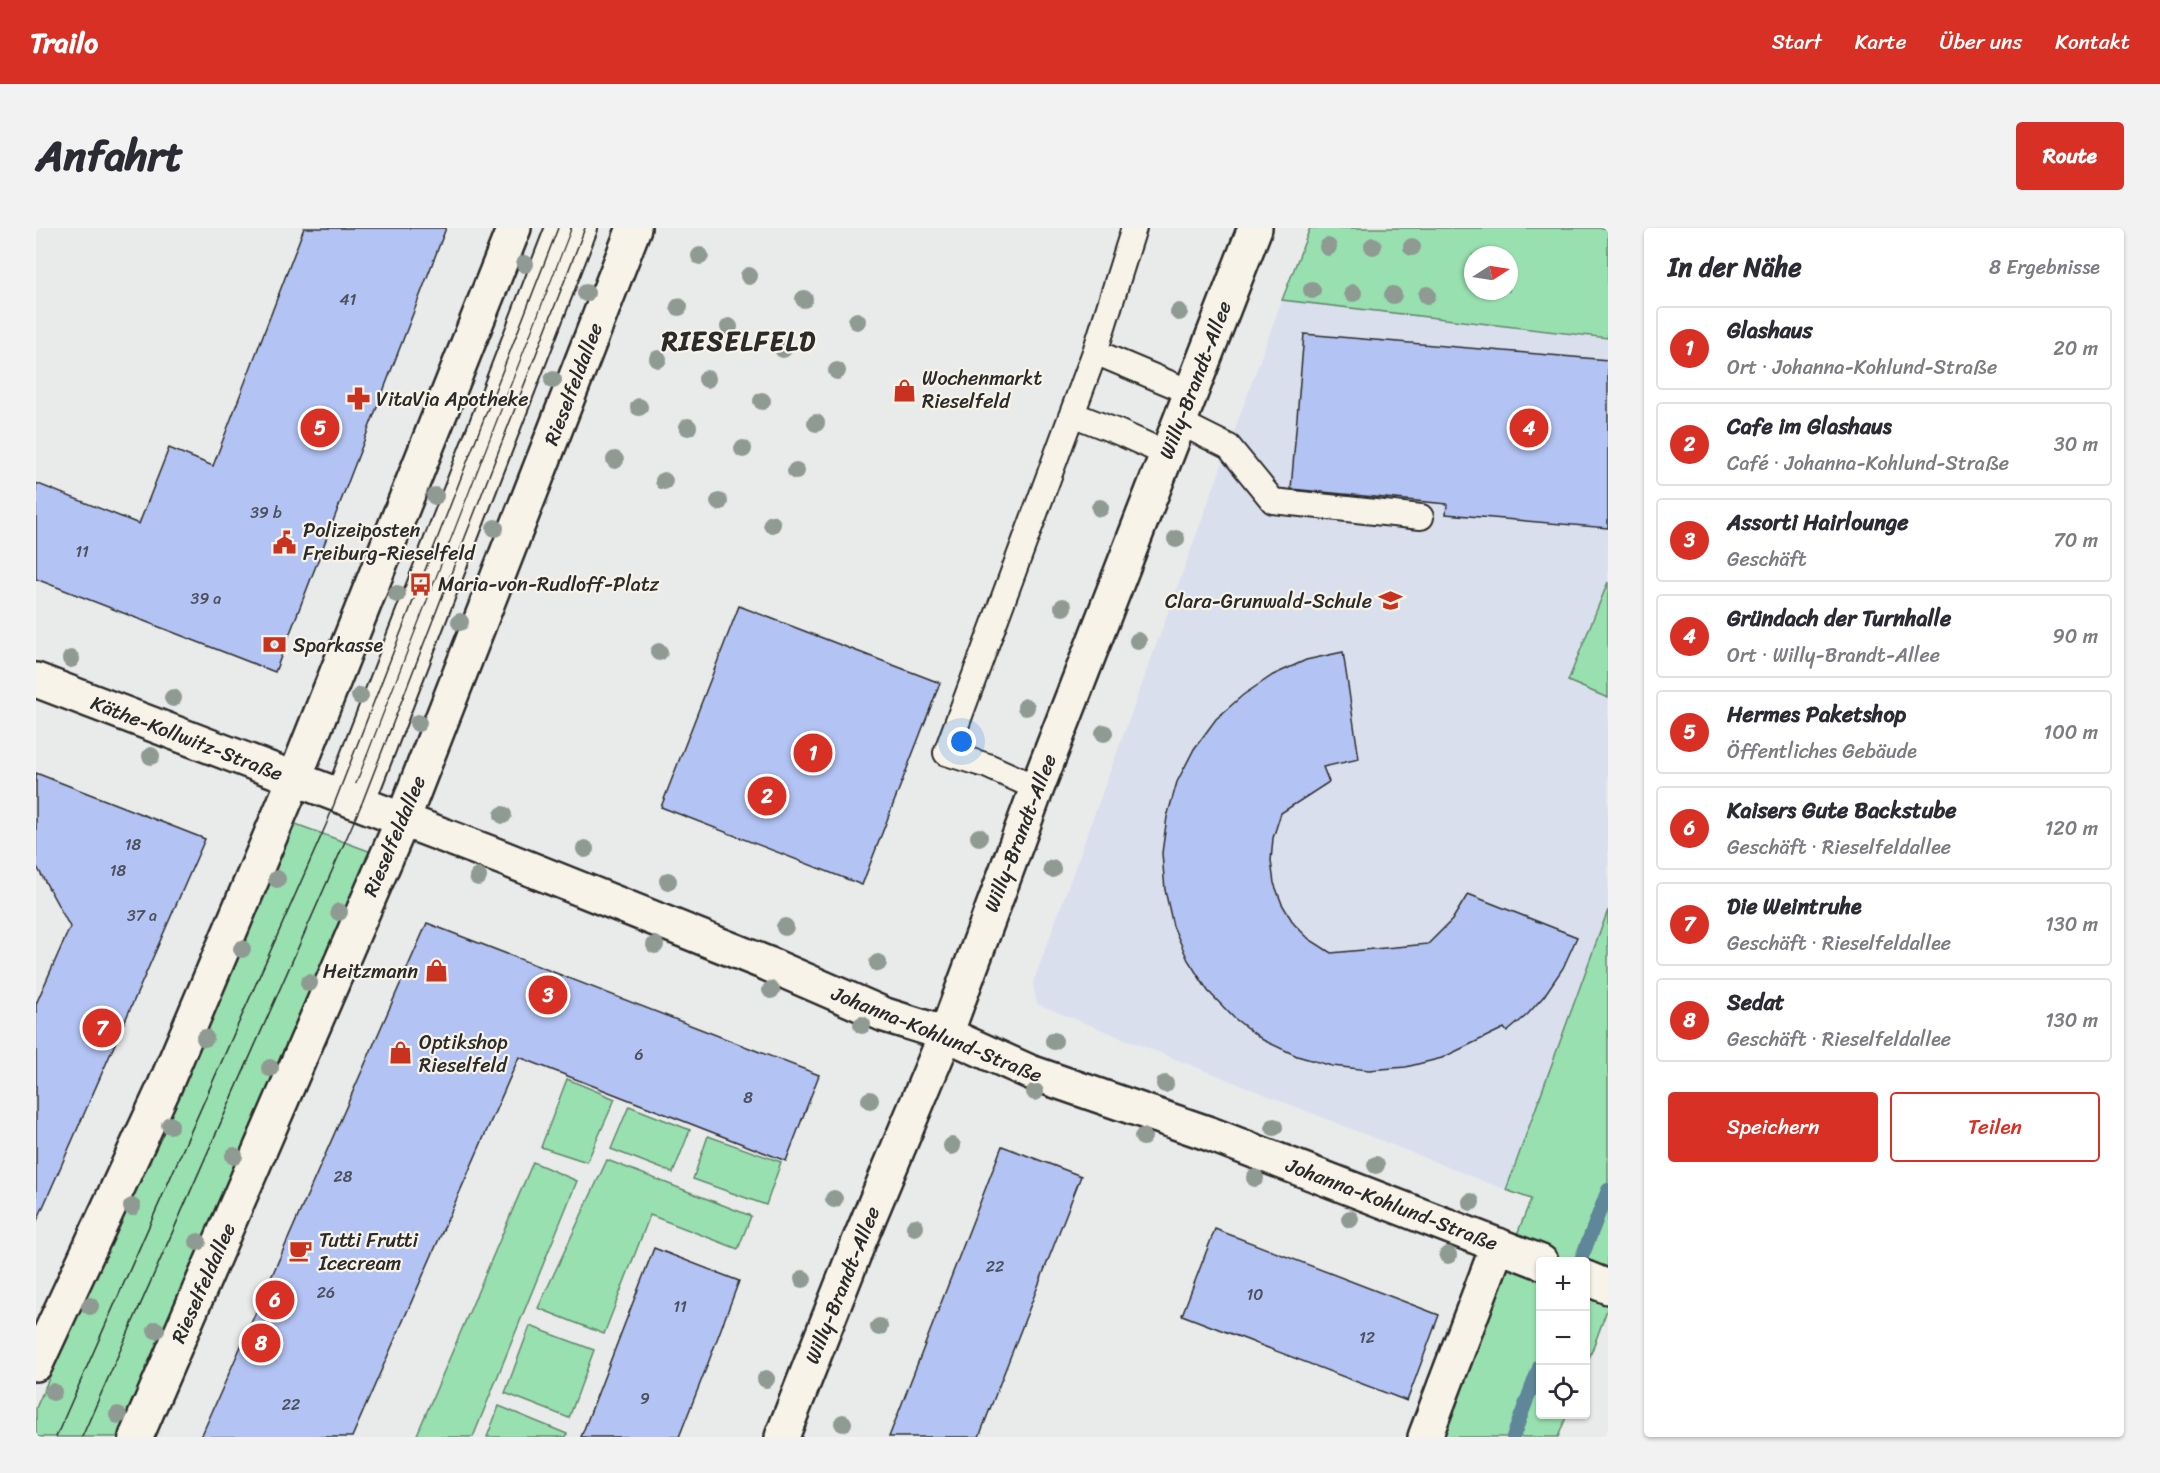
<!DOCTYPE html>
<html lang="de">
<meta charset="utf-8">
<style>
:root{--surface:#fff;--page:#f2f2f3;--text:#2b2b33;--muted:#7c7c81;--line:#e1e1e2;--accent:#d93025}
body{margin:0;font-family:Sriracha,sans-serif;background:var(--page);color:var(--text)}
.controls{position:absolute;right:18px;bottom:18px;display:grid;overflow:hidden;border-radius:6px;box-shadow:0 2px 4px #0004}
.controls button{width:54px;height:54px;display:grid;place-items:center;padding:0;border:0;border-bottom:2px solid var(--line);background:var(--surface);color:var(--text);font:30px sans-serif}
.compass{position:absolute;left:1428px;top:18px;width:54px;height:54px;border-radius:50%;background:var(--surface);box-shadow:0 2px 4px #0004;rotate:78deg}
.you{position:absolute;left:926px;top:514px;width:21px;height:21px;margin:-15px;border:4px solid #fff;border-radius:50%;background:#1a73e8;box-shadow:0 0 0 9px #1a73e833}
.badge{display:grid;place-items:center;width:39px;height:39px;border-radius:50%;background:var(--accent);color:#fff;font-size:20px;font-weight:700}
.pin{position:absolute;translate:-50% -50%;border:3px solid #fff;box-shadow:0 2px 6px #0006}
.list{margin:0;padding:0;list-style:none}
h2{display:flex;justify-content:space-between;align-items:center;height:78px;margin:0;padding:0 24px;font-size:26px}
h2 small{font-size:20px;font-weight:400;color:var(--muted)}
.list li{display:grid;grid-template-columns:39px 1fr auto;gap:18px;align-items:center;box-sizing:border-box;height:84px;margin:0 12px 12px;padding:0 12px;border:2px solid var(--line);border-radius:6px}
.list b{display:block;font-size:22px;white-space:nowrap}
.list p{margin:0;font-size:20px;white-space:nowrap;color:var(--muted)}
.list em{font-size:20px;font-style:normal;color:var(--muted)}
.actions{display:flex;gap:12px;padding:18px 24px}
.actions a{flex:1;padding:14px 0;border:2px solid var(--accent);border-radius:6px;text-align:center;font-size:21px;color:var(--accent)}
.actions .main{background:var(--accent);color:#fff}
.icon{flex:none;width:33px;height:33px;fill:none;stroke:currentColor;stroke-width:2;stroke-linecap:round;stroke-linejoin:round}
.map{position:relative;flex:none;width:1572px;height:1209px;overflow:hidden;border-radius:6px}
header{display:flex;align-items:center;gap:36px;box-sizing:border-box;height:84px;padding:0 30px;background:var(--accent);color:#fff}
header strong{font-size:28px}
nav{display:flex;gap:33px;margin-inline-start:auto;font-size:21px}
.intro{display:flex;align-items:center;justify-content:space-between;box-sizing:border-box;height:144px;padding:0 36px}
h1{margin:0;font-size:42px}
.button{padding:15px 27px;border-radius:6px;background:var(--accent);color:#fff;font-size:21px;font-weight:700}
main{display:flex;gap:36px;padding:0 36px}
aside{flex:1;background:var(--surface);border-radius:6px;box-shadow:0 2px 4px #0004}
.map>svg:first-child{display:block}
.built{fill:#d9dfed}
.green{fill:#98e0af;stroke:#62866d;stroke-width:1.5;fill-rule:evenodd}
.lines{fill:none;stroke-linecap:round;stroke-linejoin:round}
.stream{stroke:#5f8699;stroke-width:14}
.building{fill:#b3c4f4;stroke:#2b2b2b;stroke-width:1.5}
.lane-casing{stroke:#2b2b2b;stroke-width:28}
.street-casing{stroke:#2b2b2b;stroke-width:38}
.lane{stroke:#f7f3e8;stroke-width:24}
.street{stroke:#f7f3e8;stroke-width:33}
.tram{stroke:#2b2b2b;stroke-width:1.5}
.tree{fill:#8f9a93}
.labels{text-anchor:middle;stroke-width:4.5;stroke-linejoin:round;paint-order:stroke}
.number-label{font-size:16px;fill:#4d515d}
.poi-label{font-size:20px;fill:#2b2b2b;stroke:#f7f3e8;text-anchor:start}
.street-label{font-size:20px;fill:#2b2b2b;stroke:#f7f3e8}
.district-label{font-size:26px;font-weight:bold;letter-spacing:1.5px;fill:#2b2b2b;stroke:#f7f3e8}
</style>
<header>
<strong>Trailo</strong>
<nav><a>Start</a><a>Karte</a><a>Über uns</a><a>Kontakt</a></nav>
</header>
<div class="intro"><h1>Anfahrt</h1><a class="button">Route</a></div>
<main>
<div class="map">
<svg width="1572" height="1209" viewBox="0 0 1572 1209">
<rect width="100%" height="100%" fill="#e9eaea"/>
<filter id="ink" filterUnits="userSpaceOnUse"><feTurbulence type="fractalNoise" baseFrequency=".0167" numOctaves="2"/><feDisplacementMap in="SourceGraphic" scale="12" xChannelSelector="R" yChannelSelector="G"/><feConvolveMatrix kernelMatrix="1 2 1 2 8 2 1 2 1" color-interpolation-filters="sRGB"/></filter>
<g filter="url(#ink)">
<path class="built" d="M1246,72L1572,110V682L1470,962L1001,776L997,755Z"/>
<path class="green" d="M1274,0H1572V110L1246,72ZM1437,27H1473V63H1437Z
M1572,354V470L1532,453Z
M257,595L338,625L81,1209H0V1180Z
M1572,682V1079L1550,1139V1034H1504V1186L1531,1187L1522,1209H1401L1495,971L1470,962Z
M531,851L579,871L551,934L505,919Z
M593,878L654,902L637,945L575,921Z
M672,908L745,934L730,977L657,951Z
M571,932L715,988L702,1021L614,987L568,1106L502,1080Z
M497,934L541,953L437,1209H380Z
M494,1098L558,1122L533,1190L469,1165Z
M463,1178L531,1206L530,1209H451Z"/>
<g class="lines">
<path class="stream" d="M1544,1034L1572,962
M1477,1209L1504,1137"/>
</g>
<path class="building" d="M268,0H410L239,444L0,351V255L103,296L133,220L177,238Z
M1268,106L1572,132V300L1410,286L1411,276L1255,261Z
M703,378L904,455L826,657L625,579Z
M1307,424L1323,531L1287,539L1293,554L1245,585L1237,610L1235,633L1238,655L1246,676L1258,696L1273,711L1295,725L1392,716L1416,692L1432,666L1541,709L1527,740L1508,768L1491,787L1471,804L1468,800L1406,830L1370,839L1333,842L1296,838L1261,828L1227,812L1198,790L1172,763L1152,732L1137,698L1129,662L1126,625L1131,589L1141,554L1158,521L1180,491L1207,467L1237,447L1270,432Z
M0,545L169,611L0,995V776L34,699L0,637Z
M391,695L783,847L750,933L483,829L316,1209H165Z
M966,918L1045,948L943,1209H853Z
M1179,1001L1403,1087L1371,1173L1146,1087Z
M618,1020L703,1053L671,1138L643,1209H545Z"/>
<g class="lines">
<defs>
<path id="lane" d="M1059,124L1154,164
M1036,186L1082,204L1131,226
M1143,194L1193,219L1237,273L1385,289
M1001,560L952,538L910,525L1059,124L1098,0
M302,567L522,0
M326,575L549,0"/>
<path id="street" d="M0,452L467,630L732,736L849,787L910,806L994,844L1174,906L1505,1034
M1550,1050L1572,1059
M0,1136L127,862L258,552L478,0
M100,1209L367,591L598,0
M746,1209L822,1016L910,806L1001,560L1219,0
M1389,1209L1462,1017"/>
</defs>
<use href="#lane" class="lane-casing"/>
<use href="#street" class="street-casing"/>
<use href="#lane" class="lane"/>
<use href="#street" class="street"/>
<path class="tram" d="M20,1209L290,597L522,0
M46,1209L326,575L549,0"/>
</g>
<g class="tree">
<circle cx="1337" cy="18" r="9"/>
<circle cx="1292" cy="19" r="9"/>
<circle cx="1376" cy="19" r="9"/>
<circle cx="664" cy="28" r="9"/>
<circle cx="489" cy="36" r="9"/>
<circle cx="713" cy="48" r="9"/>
<circle cx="1276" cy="62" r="9"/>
<circle cx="550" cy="65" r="9"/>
<circle cx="1317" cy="65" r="9"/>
<circle cx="1357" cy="67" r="9"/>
<circle cx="1391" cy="67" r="9"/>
<circle cx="768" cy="71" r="9"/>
<circle cx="643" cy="79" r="9"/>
<circle cx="1143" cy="84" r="9"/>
<circle cx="821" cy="93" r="9"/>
<circle cx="693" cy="99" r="9"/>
<circle cx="747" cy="121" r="9"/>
<circle cx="622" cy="131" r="9"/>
<circle cx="801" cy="143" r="9"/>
<circle cx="671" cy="151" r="9"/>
<circle cx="517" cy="152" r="9"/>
<circle cx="726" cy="173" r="9"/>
<circle cx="603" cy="179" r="9"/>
<circle cx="780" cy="195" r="9"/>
<circle cx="652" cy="199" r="9"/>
<circle cx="707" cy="221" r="9"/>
<circle cx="579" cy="232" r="9"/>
<circle cx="760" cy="243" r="9"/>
<circle cx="628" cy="253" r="9"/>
<circle cx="399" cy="268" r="9"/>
<circle cx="683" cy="274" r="9"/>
<circle cx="1064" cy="280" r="9"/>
<circle cx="736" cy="296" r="9"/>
<circle cx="459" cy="300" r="9"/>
<circle cx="1140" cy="311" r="9"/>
<circle cx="361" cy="366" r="9"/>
<circle cx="1027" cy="379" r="9"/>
<circle cx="424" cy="394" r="9"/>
<circle cx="1102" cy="413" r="9"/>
<circle cx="623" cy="424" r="9"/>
<circle cx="35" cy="431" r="9"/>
<circle cx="324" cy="468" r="9"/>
<circle cx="137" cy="470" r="9"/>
<circle cx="990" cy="479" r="9"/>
<circle cx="382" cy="495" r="9"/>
<circle cx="1068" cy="505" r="9"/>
<circle cx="115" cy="528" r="9"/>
<circle cx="467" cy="587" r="9"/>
<circle cx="943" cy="609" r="9"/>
<circle cx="549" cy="621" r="9"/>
<circle cx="1016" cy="641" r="9"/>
<circle cx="442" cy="649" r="9"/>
<circle cx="241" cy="651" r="9"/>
<circle cx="632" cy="653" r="9"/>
<circle cx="303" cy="684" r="9"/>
<circle cx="749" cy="699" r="9"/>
<circle cx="619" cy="717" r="9"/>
<circle cx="206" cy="721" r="9"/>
<circle cx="842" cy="735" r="9"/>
<circle cx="273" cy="755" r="9"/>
<circle cx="735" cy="762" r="9"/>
<circle cx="826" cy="797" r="9"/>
<circle cx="169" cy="810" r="9"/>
<circle cx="1018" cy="813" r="9"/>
<circle cx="234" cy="840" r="9"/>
<circle cx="1129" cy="856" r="9"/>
<circle cx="999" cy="864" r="9"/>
<circle cx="834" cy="872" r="9"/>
<circle cx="134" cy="897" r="9"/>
<circle cx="1238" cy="899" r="9"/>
<circle cx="1107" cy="909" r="9"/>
<circle cx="916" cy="918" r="9"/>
<circle cx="198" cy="928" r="9"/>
<circle cx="1340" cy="937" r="9"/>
<circle cx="1219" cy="950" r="9"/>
<circle cx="798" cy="971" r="9"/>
<circle cx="1435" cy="974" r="9"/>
<circle cx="96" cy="979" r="9"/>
<circle cx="1314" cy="991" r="9"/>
<circle cx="879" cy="999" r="9"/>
<circle cx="162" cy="1014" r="9"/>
<circle cx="1412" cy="1027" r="9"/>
<circle cx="767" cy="1051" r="9"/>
<circle cx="54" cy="1078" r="9"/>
<circle cx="843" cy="1099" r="9"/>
<circle cx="120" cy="1102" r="9"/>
<circle cx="730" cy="1151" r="9"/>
<circle cx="17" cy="1164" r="9"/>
<circle cx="82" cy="1187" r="9"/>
<circle cx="807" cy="1195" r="9"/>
</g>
</g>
<defs>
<symbol id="shop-bare" viewBox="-9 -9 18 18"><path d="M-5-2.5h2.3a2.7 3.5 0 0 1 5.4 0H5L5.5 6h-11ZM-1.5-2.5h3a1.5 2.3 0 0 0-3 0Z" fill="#c8321e" stroke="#f7f3e8" stroke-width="2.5" paint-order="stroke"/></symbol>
<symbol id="pharmacy-bare" viewBox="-9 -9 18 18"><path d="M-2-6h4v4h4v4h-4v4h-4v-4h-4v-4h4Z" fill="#c8321e" stroke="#f7f3e8" stroke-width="2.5" paint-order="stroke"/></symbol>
<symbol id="civic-bare" viewBox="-9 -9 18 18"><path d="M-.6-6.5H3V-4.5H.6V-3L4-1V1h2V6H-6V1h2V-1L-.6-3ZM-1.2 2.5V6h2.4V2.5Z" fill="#c8321e" stroke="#f7f3e8" stroke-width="2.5" paint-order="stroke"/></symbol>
<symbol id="bus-bare" viewBox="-9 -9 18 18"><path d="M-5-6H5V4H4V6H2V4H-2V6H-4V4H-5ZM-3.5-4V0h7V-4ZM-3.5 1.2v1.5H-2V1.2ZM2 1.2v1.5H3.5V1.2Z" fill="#c8321e" stroke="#f7f3e8" stroke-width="2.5" paint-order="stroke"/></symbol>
<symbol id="school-bare" viewBox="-9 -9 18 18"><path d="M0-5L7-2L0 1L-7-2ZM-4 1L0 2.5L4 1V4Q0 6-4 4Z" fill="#c8321e" stroke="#f7f3e8" stroke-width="2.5" paint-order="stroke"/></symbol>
<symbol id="bank-bare" viewBox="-9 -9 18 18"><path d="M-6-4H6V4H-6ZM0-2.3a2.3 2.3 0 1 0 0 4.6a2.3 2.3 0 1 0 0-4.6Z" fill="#c8321e" stroke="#f7f3e8" stroke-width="2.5" paint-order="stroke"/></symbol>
<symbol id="cafe-bare" viewBox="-9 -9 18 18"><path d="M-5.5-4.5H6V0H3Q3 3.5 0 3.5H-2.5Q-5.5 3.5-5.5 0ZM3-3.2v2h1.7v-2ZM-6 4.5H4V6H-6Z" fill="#c8321e" stroke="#f7f3e8" stroke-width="2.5" paint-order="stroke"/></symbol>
</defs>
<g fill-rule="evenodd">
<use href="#shop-bare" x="852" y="146" width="33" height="33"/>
<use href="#pharmacy-bare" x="306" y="154" width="33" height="33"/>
<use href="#civic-bare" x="232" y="298" width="33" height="33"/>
<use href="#bus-bare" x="368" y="340" width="33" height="33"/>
<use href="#school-bare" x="1338" y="356" width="33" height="33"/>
<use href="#bank-bare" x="222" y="400" width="33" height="33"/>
<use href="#shop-bare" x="384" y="726" width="33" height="33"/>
<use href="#shop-bare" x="348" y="808" width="33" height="33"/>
<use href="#cafe-bare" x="248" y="1006" width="33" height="33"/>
</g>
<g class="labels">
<g class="number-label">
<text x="312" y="77">41</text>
<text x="230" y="290">39 b</text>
<text x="46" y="329">11</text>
<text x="170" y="376">39 a</text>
<text x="97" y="622">18</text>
<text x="82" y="648">18</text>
<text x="106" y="693">37 a</text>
<text x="603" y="832">6</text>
<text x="712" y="875">8</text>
<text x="307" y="954">28</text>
<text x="959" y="1044">22</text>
<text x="290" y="1070">26</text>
<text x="1219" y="1072">10</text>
<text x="644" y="1084">11</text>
<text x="1331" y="1115">12</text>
<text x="609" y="1176">9</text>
<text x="255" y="1182">22</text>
</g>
<g class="poi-label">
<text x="886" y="157">Wochenmarkt<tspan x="886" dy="23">Rieselfeld</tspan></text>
<text x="340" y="178">VitaVia Apotheke</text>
<text x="267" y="309">Polizeiposten<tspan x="267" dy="23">Freiburg-Rieselfeld</tspan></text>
<text x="402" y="363">Maria-von-Rudloff-Platz</text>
<text x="1336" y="380" text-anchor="end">Clara-Grunwald-Schule</text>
<text x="257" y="424">Sparkasse</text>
<text x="382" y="750" text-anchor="end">Heitzmann</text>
<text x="383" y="821">Optikshop<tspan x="383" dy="23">Rieselfeld</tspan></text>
<text x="283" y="1019">Tutti Frutti<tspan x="283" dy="23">Icecream</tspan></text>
</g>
<g class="street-label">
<text transform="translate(1159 152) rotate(-69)" y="7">Willy-Brandt-Allee</text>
<text transform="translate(537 156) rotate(-69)" y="7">Rieselfeldallee</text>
<text transform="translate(151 510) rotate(21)" y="7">Käthe-Kollwitz-Straße</text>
<text transform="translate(984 605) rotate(-69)" y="7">Willy-Brandt-Allee</text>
<text transform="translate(358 608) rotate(-67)" y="7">Rieselfeldallee</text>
<text transform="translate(901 806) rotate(22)" y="7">Johanna-Kohlund-Straße</text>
<text transform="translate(1356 976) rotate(21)" y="7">Johanna-Kohlund-Straße</text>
<text transform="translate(167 1055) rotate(-66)" y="7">Rieselfeldallee</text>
<text transform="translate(806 1057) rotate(-68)" y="7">Willy-Brandt-Allee</text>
</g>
<g class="district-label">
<text x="703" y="122">RIESELFELD</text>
</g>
</g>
</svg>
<div class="controls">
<button>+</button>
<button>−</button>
<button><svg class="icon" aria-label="locate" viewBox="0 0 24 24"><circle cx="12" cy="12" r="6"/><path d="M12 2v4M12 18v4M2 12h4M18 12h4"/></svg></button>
</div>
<svg class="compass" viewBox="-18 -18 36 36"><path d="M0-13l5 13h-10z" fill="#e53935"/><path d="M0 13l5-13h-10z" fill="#7c7c81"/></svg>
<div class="you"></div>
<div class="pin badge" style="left:777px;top:525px">1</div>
<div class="pin badge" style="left:731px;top:568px">2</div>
<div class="pin badge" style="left:512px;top:767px">3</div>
<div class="pin badge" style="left:1493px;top:200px">4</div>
<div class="pin badge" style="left:284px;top:200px">5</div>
<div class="pin badge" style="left:239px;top:1072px">6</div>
<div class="pin badge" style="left:66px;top:800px">7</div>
<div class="pin badge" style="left:225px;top:1115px">8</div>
</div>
<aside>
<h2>In der Nähe<small>8 Ergebnisse</small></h2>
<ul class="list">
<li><span class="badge">1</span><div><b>Glashaus</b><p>Ort · Johanna-Kohlund-Straße</p></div><em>20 m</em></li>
<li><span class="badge">2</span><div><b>Cafe im Glashaus</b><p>Café · Johanna-Kohlund-Straße</p></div><em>30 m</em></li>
<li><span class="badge">3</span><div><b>Assorti Hairlounge</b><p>Geschäft</p></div><em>70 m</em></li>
<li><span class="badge">4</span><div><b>Gründach der Turnhalle</b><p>Ort · Willy-Brandt-Allee</p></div><em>90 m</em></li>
<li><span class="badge">5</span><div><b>Hermes Paketshop</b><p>Öffentliches Gebäude</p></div><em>100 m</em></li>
<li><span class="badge">6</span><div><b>Kaisers Gute Backstube</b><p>Geschäft · Rieselfeldallee</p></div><em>120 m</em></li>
<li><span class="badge">7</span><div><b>Die Weintruhe</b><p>Geschäft · Rieselfeldallee</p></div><em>130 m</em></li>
<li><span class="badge">8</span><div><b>Sedat</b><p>Geschäft · Rieselfeldallee</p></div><em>130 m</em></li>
</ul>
<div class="actions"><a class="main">Speichern</a><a>Teilen</a></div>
</aside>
</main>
